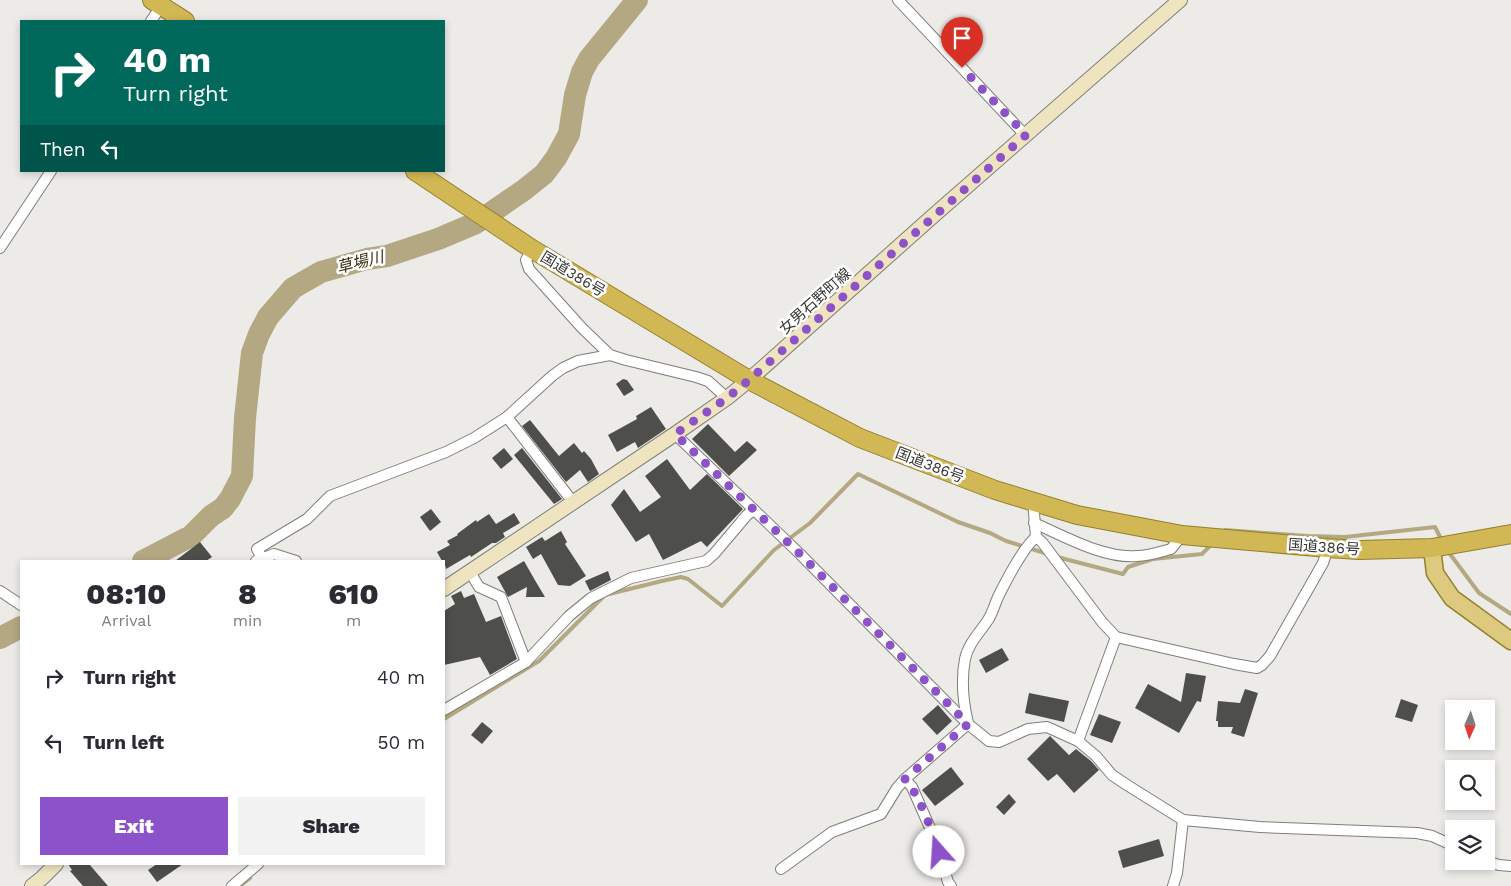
<!DOCTYPE html>
<html lang="en">
<head>
<meta charset="utf-8">
<style>
	:root { --surface:#fff; --page:#f2f2f3; --text:#2b2b33; --muted:#7c7c81; --accent:#8b52c9 }
	body { margin:0; font-family:"Work Sans","Noto Sans JP",sans-serif; background:var(--page); color:var(--text); height:100vh; display:flex; flex-direction:column; font-size:19px; white-space:nowrap }
	* { box-sizing:border-box; margin:0 }
	p { font-size:16px; color:var(--muted) }
	.icon { flex:none; width:28px; height:28px; fill:none; stroke:currentColor; stroke-width:2; stroke-linecap:round; stroke-linejoin:round }
	.map { position:relative; flex:1; overflow:hidden }
	.details { position:absolute; left:20px; top:560px; width:425px; height:305px; display:flex; flex-direction:column; background:var(--surface); border-radius:0px; box-shadow:0 2px 8px #0003 }
	.details>* { flex:none }
	.hud { position:absolute; left:20px; top:20px; width:425px; height:152px; border-radius:0px; box-shadow:0 2px 8px #0003; background:#00695c; color:#fff; overflow:hidden }
	.needle { width:32px; rotate:183deg }
	.controls { position:absolute; left:1445px; top:700px; display:grid; gap:10px }
	.controls a { display:grid; place-items:center; width:50px; height:50px; border-radius:0px; background:var(--surface); box-shadow:0 2px 8px #0003; font-size:25px }
	.pin { position:absolute; display:grid; place-items:center; width:42px; height:42px; color:#fff; margin:-51px -21px; border-radius:50% 50% 50% 0; rotate:-45deg; box-shadow:0 0 5px #0007 }
	.pin .icon { rotate:45deg }
	.me { position:absolute; width:55px; margin:-28px; rotate:341deg; stroke-linejoin:round; filter:drop-shadow(0 0 4px #0008) }
	.turn { display:flex; align-items:center; gap:18px; height:105px; padding:0 20px; font-size:22px }
	.turn .icon { width:65px; height:65px; stroke-width:2.5 }
	.turn b { display:block; font-size:35px; line-height:42px }
	.then { display:flex; align-items:center; height:48px; padding:0 20px; background:#0003; gap:10px; font-size:19px }
	.eta { display:flex; justify-content:space-evenly; align-items:center; height:85px; text-align:center }
	.eta b { font-size:30px; font-weight:800; line-height:35px }
	.action { display:flex; gap:10px; margin-top:auto; padding:10px 20px }
	.action a { flex:1; height:58px; border-radius:0px; background:var(--accent); color:#fff; font-size:20px; font-weight:800; line-height:58px; text-align:center }
	.action a+a { background:var(--page); color:var(--text) }
	ul { padding:0; list-style:none }
	li { display:flex; align-items:center; gap:15px; height:65px; padding:0 20px }
	li div { flex:1 }
	li b { display:block; font-size:19px }
	li em { font-style:normal }
	.map>svg:first-child { display:block }
</style>
</head>
<body>
<div class="map">
<svg width="1511" height="886" viewBox="0 0 1511 886">
	<rect width="100%" height="100%" fill="#ecebe8"/>
	<g fill="none" stroke-linecap="round" stroke-linejoin="round">
		<g stroke="#b3a881" stroke-width="4">
			<path d="M1223,532L1225,530L1308,536L1345,537L1435,527L1442,541"/>
			<path d="M1447,550L1479,593L1511,614"/>
			<path d="M1057,557L1123,574L1128,567L1153,559L1202,554L1213,543"/>
			<path d="M444,719L539,661L605,595L662,581L681,577L688,579L722,606L774,550L810,523L858,474L958,522L990,533L1006,541L1048,554"/>
			<path d="M240,886L250,878"/>
		</g>
		<g stroke="#b3a881" stroke-width="22">
			<path d="M143,561L191,536L211,516L223,508L230,499L242,476L245,418L252,353L259,334L268,317L293,288L321,272L367,259L387,256L438,239L476,223L524,190L544,174L556,158L569,134L575,95L582,72L589,59L637,0"/>
			<path d="M0,638L21,627"/>
		</g>
	</g>
	<g fill="#4e4e4b">
		<path d="M623,379L627,380L634,390L624,396L616,384Z"/>
		<path d="M651,407L666,429L638,448L635,442L617,452L608,435L637,419L636,416Z"/>
		<path d="M530,420L559,456L574,443L582,453L584,451L591,459L599,474L588,482L580,470L566,482L522,426Z"/>
		<path d="M708,424L735,452L747,441L757,450L729,476L692,439Z"/>
		<path d="M504,448L513,459L501,469L492,458Z"/>
		<path d="M522,448L562,499L554,504L514,455Z"/>
		<path d="M667,459L690,490L707,474L743,509L707,547L701,541L663,560L649,534L636,542L611,505L624,489L640,512L661,497L645,476Z"/>
		<path d="M431,509L441,522L430,531L420,517Z"/>
		<path d="M514,513L520,523L503,533L505,537L496,543H492L471,557L470,555L446,569L444,561H442L437,552L450,545L447,541L458,535L457,534L476,520L477,522L489,514L496,524Z"/>
		<path d="M561,531L567,542L565,544L586,576L570,586L558,585L541,554L533,559L526,547L542,537L545,541Z"/>
		<path d="M200,542L212,557L206,561H175Z"/>
		<path d="M524,561L536,582L545,597H526L527,587L508,597L497,577Z"/>
		<path d="M608,571L611,580L590,591L585,581Z"/>
		<path d="M461,591L464,598L474,594L486,622L501,616L517,659L490,675L480,657L444,665V611L455,604L451,596Z"/>
		<path d="M1002,648L1009,660L986,673L979,660Z"/>
		<path d="M1186,673L1206,676L1201,702L1197,701L1179,733L1135,708L1148,684L1181,702Z"/>
		<path d="M1245,689L1258,693L1244,737L1231,733L1233,727H1218V721H1216L1218,701L1240,703Z"/>
		<path d="M1029,693L1069,701L1064,722L1025,713Z"/>
		<path d="M1401,699L1418,705L1412,722L1395,717Z"/>
		<path d="M938,705L952,721L937,735L922,719Z"/>
		<path d="M1099,714L1121,722L1112,743L1090,735Z"/>
		<path d="M482,722L493,731L482,744L471,735Z"/>
		<path d="M1050,736L1069,755L1076,749L1091,761L1099,770L1074,793L1057,774L1048,781L1027,759Z"/>
		<path d="M951,767L964,784L935,806L922,790Z"/>
		<path d="M1009,794L1016,802L1004,815L996,807Z"/>
		<path d="M1159,839L1164,856L1123,868L1118,851Z"/>
		<path d="M68,864H89L108,886H83L70,871L72,870Z"/>
		<path d="M157,864H183L157,882L148,870Z"/>
	</g>
	<g fill="none" stroke-linecap="round" stroke-linejoin="round">
		<g stroke="#7f7e7b" stroke-width="12">
			<g id="minor">
				<path d="M898,0L1025,135"/>
				<path d="M151,21L163,3"/>
				<path d="M0,248L51,171"/>
				<path d="M532,249L526,260L529,269L582,328L610,355L626,360L696,377L708,381L727,398"/>
				<path d="M507,417L573,502"/>
				<path d="M675,434L800,554L968,724L989,741L999,742L1028,729L1047,727L1078,741L1096,756L1112,775L1127,785L1183,820L1260,827L1417,833L1432,836L1454,846"/>
				<path d="M1033,501L1036,537L1042,542L1102,622L1116,637"/>
				<path d="M1034,523C1064,536 1104,559 1137,556C1148,556 1160,552 1171,549L1182,535"/>
				<path d="M262,558L257,549L307,519L330,496L446,452L474,438L507,417L552,376L563,368L578,361L610,355"/>
				<path d="M256,561L274,554L296,561"/>
				<path d="M470,572L479,587L501,597L526,662"/>
				<path d="M0,591L21,605"/>
				<path d="M444,710L526,662L569,616L591,598L631,578L706,561L714,554L747,515L754,510"/>
				<path d="M968,723C963,702 961,680 965,659C968,644 980,632 988,620C993,612 995,603 999,595C1007,579 1023,548 1036,537"/>
				<path d="M1078,741L1116,637L1234,664L1257,668L1262,665L1270,656L1323,563L1328,548"/>
				<path d="M905,779L912,787L934,837L948,882L951,886"/>
				<path d="M1486,861L1499,865L1511,866"/>
				<path d="M781,869L832,832L881,814L897,788L905,779L968,724"/>
				<path d="M232,886L258,864"/>
				<path d="M1173,886L1177,873L1183,820"/>
			</g>
		</g>
		<g stroke="#7f7e7b" stroke-width="16">
			<g id="secondary">
				<path d="M444,589L675,434L727,398L749,380L933,216L1180,0"/>
				<path d="M32,886L42,878L56,864"/>
			</g>
		</g>
		<g stroke="#947f2d" stroke-width="19">
			<path id="primary" d="M1432,548L1435,573L1452,598L1511,641"/>
		</g>
		<g stroke="#947f2d" stroke-width="20">
			<g id="trunk">
				<path d="M152,0L185,21"/>
				<path d="M415,171L532,249L749,380L860,438L995,490L1077,515L1182,535L1328,548L1359,550L1432,548L1511,534"/>
			</g>
		</g>
		<use href="#minor" stroke="#fff" stroke-width="10"/>
		<use href="#secondary" stroke="#eee4bf" stroke-width="14"/>
		<use href="#primary" stroke="#ddca7f" stroke-width="16"/>
		<use href="#trunk" stroke="#d2b854" stroke-width="18"/>
	</g>
	<g fill="none" stroke-linecap="round" stroke-linejoin="round">
		<path stroke="#8b52c9" stroke-width="9" stroke-dasharray="0 16.2" d="M939,852C932,831 920,796 905,779L968,724L800,554L675,434L727,398L749,380L1026,135L962,68"/>
	</g>
	<g text-anchor="middle" dominant-baseline="central" stroke-width="5" stroke-linejoin="round" paint-order="stroke">
		<g font-size="15" fill="#373635" stroke="#fff">
			<text transform="translate(573 274) rotate(31)">国道386号</text>
			<text transform="translate(815 301) rotate(-42)">女男石野町線</text>
			<text transform="translate(930 465) rotate(21)">国道386号</text>
			<text transform="translate(1324 547) rotate(4)">国道386号</text>
		</g>
		<g font-size="16" font-style="italic" fill="#342a09" stroke="#fff">
			<text transform="translate(360 262) rotate(-14)">草場川</text>
		</g>
	</g>
</svg>
<div class="controls">
<a><svg class="needle" viewBox="-14 -14 28 28"><path d="M0-13l5 13h-10z" fill="#e53935"/><path d="M0 13l5-13h-10z" fill="#7c7c81"/></svg></a>
<a><svg class="icon" aria-label="search" viewBox="0 0 24 24"><circle cx="10" cy="10" r="6"/><path d="M15 15l6 6"/></svg></a>
<a><svg class="icon" aria-label="layers" viewBox="0 0 24 24"><path d="M12 4l9 5-9 5-9-5zM3 14l9 5 9-5"/></svg></a>
</div>
<div class="pin" style="left:962px;top:68px;background:#d93025"><svg class="icon" aria-label="arrive" viewBox="0 0 24 24"><path d="M6 21V4h12l-3 4 3 4H6"/></svg></div>
<svg class="me" style="left:939px;top:852px" viewBox="-20 -20 40 40"><circle r="19" fill="#fff"/><path d="M0-13L10 11 0 6-10 11z" fill="#8b52c9"/></svg>
<div class="hud">
<div class="turn"><svg class="icon" aria-label="right" viewBox="0 0 24 24"><path d="M7 20v-9h11M14 6l5 5-5 5"/></svg><div><b>40 m</b>Turn right</div></div>
<div class="then">Then<svg class="icon" aria-label="left" viewBox="0 0 24 24"><path d="M17 20v-9H6M10 6l-5 5 5 5"/></svg></div>
</div>
<section class="details">
<div class="eta">
<div><b>08:10</b><p>Arrival</p></div>
<div><b>8</b><p>min</p></div>
<div><b>610</b><p>m</p></div>
</div>
<ul>
<li><svg class="icon" aria-label="right" viewBox="0 0 24 24"><path d="M7 20v-9h11M14 6l5 5-5 5"/></svg><div><b>Turn right</b></div><em>40 m</em></li>
<li><svg class="icon" aria-label="left" viewBox="0 0 24 24"><path d="M17 20v-9H6M10 6l-5 5 5 5"/></svg><div><b>Turn left</b></div><em>50 m</em></li>
</ul>
<div class="action"><a>Exit</a><a>Share</a></div>
</section>
</div>
</body>
</html>
